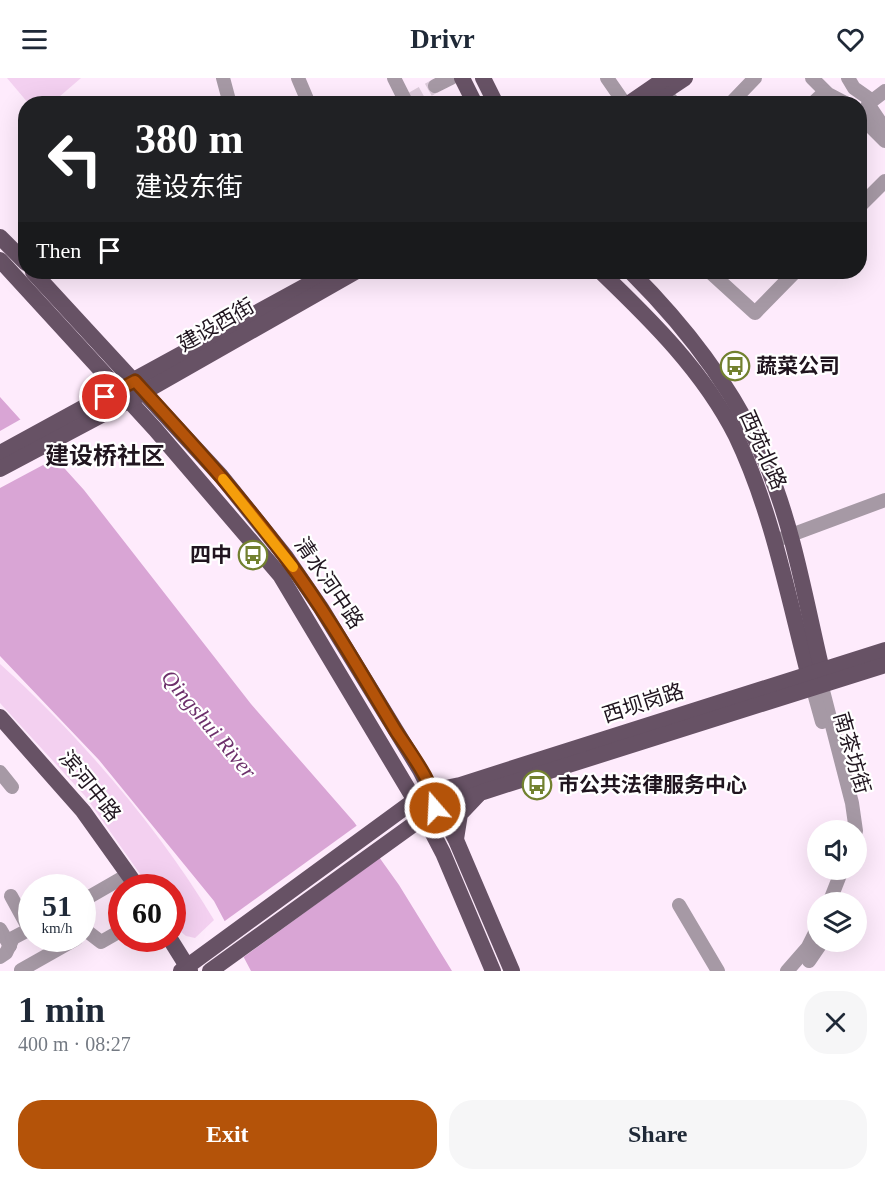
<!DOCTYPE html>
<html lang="en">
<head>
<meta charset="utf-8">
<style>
	:root { --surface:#fff; --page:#f6f6f7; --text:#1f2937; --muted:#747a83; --accent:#b45309 }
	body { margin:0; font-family:"Times New Roman","Noto Sans SC",serif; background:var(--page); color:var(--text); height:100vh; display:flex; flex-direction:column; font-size:22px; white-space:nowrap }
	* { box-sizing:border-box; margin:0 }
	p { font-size:20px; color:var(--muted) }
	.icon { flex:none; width:33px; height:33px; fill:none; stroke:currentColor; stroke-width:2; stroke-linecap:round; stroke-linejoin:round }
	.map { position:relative; height:893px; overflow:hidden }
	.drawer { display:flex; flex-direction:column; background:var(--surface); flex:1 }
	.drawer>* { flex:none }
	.banner { position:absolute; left:18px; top:18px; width:849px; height:183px; border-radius:24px; box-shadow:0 6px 24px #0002; background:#202124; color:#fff; overflow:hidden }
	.fabs { position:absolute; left:807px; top:742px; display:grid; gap:12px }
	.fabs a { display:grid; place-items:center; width:60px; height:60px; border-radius:50%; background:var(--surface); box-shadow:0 6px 24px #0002; font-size:30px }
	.speed { position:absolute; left:18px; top:796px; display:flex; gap:12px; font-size:30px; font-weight:700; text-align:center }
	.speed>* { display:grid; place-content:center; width:78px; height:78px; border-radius:50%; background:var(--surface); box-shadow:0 6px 24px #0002; line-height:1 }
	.speed small { font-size:15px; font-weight:400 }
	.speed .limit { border:9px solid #d22; background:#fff; color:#111 }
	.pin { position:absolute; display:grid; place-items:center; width:51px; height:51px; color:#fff; margin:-26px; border:3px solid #fff; border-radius:50%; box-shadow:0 2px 6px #0007 }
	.me { position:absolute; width:66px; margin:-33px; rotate:341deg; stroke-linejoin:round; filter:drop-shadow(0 0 4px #0008) }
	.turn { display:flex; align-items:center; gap:21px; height:126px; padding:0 18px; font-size:27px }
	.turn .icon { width:78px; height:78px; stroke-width:2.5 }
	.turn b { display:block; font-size:42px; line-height:51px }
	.then { display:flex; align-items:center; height:57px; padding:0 18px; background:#0003; gap:12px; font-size:22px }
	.round { display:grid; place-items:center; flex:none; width:63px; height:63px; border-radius:24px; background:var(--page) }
	.summary { display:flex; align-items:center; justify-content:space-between; height:102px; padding:0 18px }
	h1 { font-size:36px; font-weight:600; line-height:45px }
	.action { display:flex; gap:12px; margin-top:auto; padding:12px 18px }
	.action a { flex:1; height:69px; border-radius:24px; background:var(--accent); color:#fff; font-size:24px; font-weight:600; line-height:69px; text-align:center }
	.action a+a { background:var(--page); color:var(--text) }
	header { display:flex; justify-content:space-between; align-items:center; height:78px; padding:0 18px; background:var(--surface); font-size:27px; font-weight:600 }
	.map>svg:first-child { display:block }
</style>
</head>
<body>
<header><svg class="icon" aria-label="menu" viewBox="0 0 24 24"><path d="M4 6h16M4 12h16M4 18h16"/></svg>Drivr<svg class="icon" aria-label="heart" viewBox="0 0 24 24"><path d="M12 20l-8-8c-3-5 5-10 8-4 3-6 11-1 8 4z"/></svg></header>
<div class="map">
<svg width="885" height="893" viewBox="0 0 885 893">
	<rect width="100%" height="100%" fill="#feebfc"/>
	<g fill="#f3d0f0">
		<path d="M7,0H81L52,25L29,26Z"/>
		<path d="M0,586C80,658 159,750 214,842L195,860L186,858L173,847L172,810H150L85,718L0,625Z"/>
	</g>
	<path fill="#d9a5d5" d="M0,319L84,412L251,626L354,744L399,807L452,893H251L214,823L99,682L0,578Z"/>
	<g fill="#feebfc">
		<path d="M23,340L58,379L0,410V353Z"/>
		<path d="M359,746L382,778L241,881L222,845Z"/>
	</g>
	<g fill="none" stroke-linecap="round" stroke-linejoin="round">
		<path stroke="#ddcbdb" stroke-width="14" stroke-dasharray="14 7" stroke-linecap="butt" d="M410,22L435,8"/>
		<g stroke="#a699a5" stroke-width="14">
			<path d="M223,0L230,26"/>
			<path d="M298,0L309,26"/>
			<path d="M394,0L407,26"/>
			<path d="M607,0L625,26"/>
			<path d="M812,0L828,16L847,26"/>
			<path d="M848,0L854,10L871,22"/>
			<path d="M435,8L451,0"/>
			<path d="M658,8L675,26"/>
			<path d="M885,13L868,26L885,51"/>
			<path d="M730,26L755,0"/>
			<path d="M812,26L825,14"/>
			<path d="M860,38L885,63"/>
			<path d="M860,128L885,103"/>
			<path d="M710,194L755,235L795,194"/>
			<path d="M783,460L885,422"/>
			<path d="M821,605L852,725L856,753"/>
			<path d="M812,608L822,644"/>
			<path d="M0,694L12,709"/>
			<path d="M11,818L29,851"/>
			<path d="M82,823L129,796"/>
			<path d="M829,825L842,792"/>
			<path d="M679,827L718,893"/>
			<path d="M82,844L88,854L101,864L122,852"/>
			<path d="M0,851L10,868"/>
			<path d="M0,879L6,875L13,860L32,850"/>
			<path d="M809,883L822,864"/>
			<path d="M21,892L76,861"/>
			<path d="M787,893L808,869L818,849"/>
		</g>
		<g stroke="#675265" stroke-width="16">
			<path d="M462,0L475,26"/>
			<path d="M483,0L496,26"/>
			<path d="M658,18L685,0"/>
			<path d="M628,26L666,0"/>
			<path d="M0,159L26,185"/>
			<path d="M0,182L155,351L280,497L420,731L443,775L493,893"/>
			<path d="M33,194L221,398L286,479L321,530L420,692L456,762L512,893"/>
			<path d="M601,194C651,242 704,294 736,358C773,435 789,524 811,606"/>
			<path d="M631,194C687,250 738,316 768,390C794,453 806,525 822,592L821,601"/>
			<path d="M0,375L331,194"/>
			<path d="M0,391L130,322L355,194"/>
			<path d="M0,639L83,733L138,810"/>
			<path d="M456,761L460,736L478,717"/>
			<path d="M170,861L190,893"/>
			<path d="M181,893L415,722L431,713L460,707L885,572"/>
			<path d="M210,893L432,733L483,714L885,587"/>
		</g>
	</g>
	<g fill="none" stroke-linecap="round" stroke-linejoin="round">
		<g stroke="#753606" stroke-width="15">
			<path id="route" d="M105,319L135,303C187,360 240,417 286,480C327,535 361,595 396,653C407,670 438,711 435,730"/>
		</g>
		<use href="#route" stroke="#b45309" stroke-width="10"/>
		<path stroke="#f59e0b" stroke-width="10" d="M223,401L293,489"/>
	</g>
	<defs>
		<g id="bus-ring" transform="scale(1.5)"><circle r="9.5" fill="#fff" stroke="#72812f" stroke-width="1.5"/><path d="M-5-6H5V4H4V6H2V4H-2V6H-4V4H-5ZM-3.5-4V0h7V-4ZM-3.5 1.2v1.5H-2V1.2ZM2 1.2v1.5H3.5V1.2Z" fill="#72812f"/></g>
	</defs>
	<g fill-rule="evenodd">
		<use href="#bus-ring" x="735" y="288"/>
		<use href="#bus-ring" x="253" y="477"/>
		<use href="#bus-ring" x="537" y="707"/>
	</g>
	<g text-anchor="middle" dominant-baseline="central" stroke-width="4.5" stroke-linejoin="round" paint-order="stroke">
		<g font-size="21" fill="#20151f" stroke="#fff">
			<text transform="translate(216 247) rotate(-30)">建设西街</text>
			<text transform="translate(763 372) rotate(66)">西苑北路</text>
			<text transform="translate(329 505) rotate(56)">清水河中路</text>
			<text transform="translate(643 625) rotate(-18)">西坝岗路</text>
			<text transform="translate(852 675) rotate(74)">南茶坊街</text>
			<text transform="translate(90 708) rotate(51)">滨河中路</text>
		</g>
		<g font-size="21" font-weight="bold" fill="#20151f" stroke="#fff" text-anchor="start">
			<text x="756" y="288">蔬菜公司</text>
			<text x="232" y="477" text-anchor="end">四中</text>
			<text x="558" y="707">市公共法律服务中心</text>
		</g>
		<g font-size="22" font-style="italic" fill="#6d306b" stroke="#fff">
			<text transform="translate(209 646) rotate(50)">Qingshui River</text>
		</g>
		<g font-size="24" font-weight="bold" fill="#20151f" stroke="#fff">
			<text x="105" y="378">建设桥社区</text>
		</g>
	</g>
</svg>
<div class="fabs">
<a><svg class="icon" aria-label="sound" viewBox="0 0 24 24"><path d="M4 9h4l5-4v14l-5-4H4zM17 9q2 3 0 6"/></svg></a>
<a><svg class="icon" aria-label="layers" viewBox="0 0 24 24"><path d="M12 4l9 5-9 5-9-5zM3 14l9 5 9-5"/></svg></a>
</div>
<div class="speed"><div>51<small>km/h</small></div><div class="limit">60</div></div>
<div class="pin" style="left:105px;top:319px;background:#d93025"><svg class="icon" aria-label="arrive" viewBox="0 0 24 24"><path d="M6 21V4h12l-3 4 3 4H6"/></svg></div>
<svg class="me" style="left:435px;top:730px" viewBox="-20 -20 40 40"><circle r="17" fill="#b45309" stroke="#fff" stroke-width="3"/><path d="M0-11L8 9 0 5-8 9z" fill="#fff"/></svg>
<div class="banner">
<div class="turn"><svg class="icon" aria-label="left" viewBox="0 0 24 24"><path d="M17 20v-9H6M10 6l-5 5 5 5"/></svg><div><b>380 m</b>建设东街</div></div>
<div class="then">Then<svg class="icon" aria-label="arrive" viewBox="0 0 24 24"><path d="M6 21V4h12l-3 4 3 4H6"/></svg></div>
</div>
</div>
<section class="drawer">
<div class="summary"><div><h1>1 min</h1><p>400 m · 08:27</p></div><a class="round"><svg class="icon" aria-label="close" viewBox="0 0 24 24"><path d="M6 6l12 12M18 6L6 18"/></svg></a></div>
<div class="action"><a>Exit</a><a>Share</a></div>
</section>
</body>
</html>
